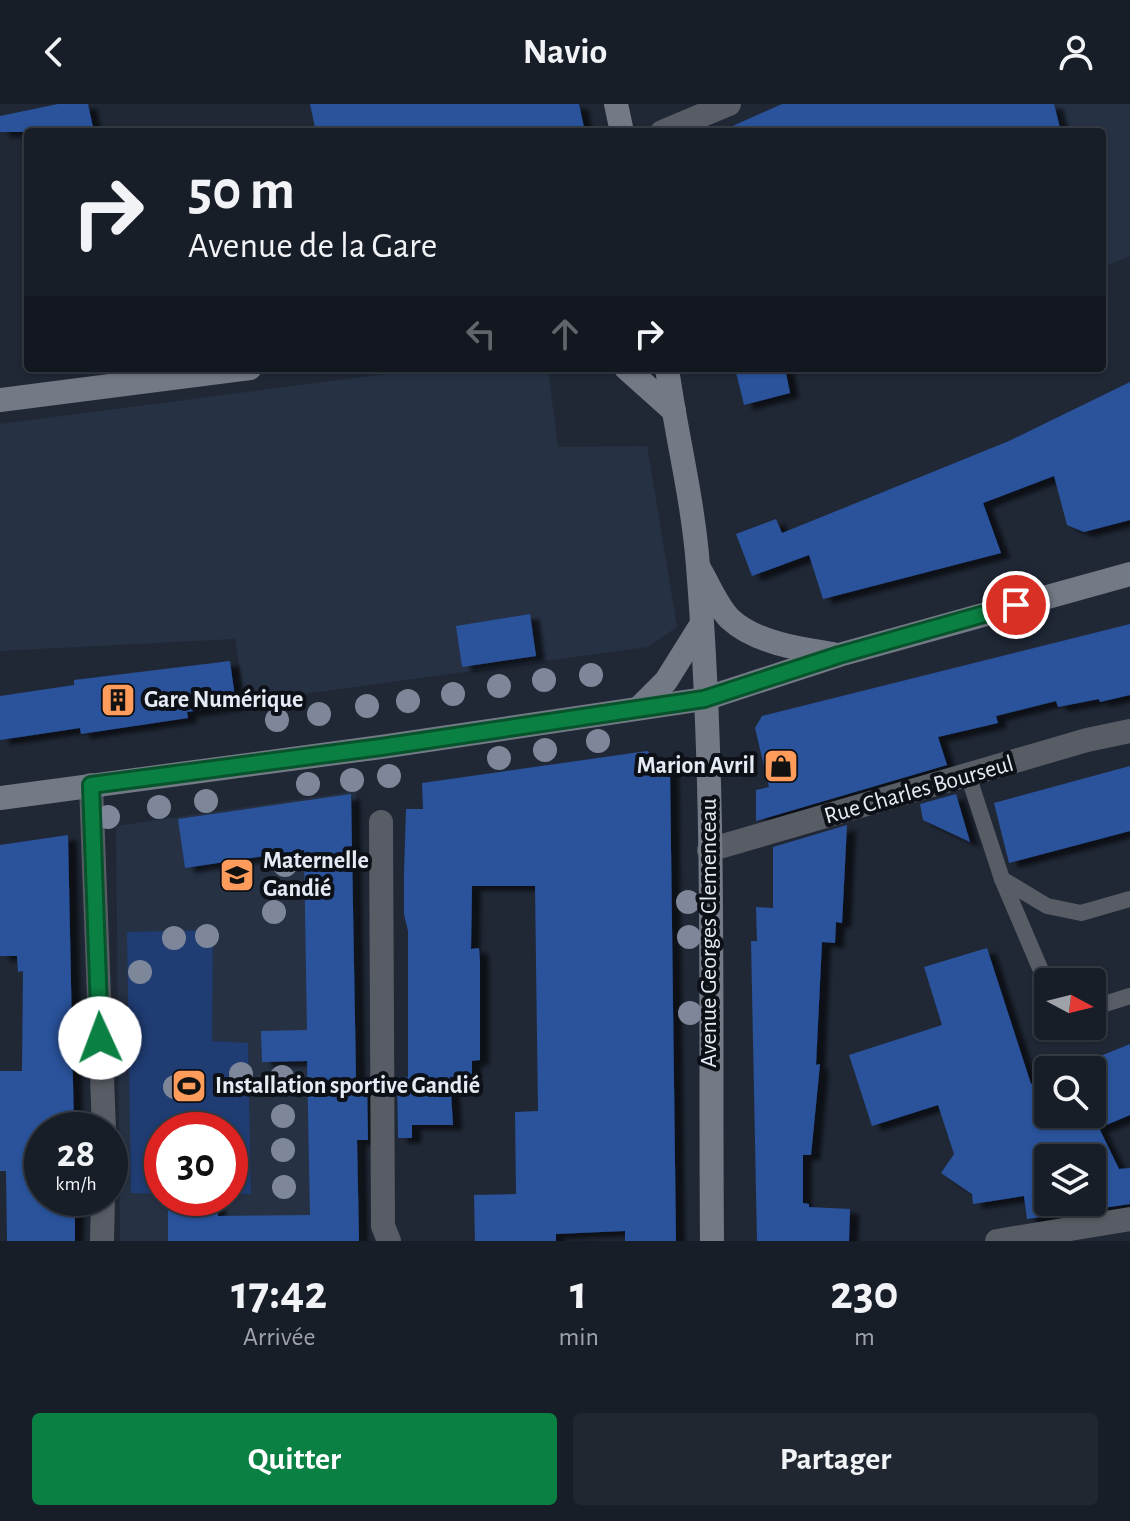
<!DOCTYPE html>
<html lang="fr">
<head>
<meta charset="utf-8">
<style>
	:root { --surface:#181e28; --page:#212730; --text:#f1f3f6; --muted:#9fa2a8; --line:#363c45; --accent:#0b8043 }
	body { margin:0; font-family:"Alegreya Sans",sans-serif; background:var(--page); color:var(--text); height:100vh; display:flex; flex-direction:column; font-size:30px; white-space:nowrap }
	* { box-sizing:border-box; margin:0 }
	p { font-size:26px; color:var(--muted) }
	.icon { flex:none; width:44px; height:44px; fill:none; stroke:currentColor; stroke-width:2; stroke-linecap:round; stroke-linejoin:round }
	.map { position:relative; height:1137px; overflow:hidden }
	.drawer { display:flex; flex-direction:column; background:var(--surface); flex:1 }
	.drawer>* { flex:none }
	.guide { position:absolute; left:24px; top:24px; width:1082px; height:244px; border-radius:8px; box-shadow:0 2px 6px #0004,0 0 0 2px var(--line); background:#181e28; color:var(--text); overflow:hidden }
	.needle { width:52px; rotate:97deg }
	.fabs { position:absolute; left:1034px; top:864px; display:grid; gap:16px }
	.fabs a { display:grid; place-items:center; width:72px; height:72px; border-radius:8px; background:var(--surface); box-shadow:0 2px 6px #0004,0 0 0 2px var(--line); font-size:40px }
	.speed { position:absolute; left:24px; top:1008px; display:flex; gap:16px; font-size:40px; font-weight:700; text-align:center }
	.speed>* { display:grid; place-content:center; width:104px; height:104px; border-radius:50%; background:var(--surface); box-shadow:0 2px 6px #0004,0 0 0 2px var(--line); line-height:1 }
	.speed small { font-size:20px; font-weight:400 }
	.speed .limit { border:12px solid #d22; background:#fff; color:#111 }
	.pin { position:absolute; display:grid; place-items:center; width:68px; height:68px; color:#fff; margin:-34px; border:4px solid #fff; border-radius:50%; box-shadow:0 2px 8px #0007 }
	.me { position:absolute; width:88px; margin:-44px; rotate:358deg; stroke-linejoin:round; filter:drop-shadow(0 0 6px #0008) }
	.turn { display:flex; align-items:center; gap:28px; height:168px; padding:0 32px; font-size:36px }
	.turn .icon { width:104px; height:104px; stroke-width:2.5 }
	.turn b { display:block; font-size:56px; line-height:68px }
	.lanes { display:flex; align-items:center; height:76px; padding:0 32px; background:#0003; justify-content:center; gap:40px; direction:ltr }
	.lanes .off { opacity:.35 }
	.eta { display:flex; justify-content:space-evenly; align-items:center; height:136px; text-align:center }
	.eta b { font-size:48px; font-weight:700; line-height:56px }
	.primary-button { display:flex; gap:16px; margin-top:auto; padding:16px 32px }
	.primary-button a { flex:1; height:92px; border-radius:8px; background:var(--accent); color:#fff; font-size:32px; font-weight:700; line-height:92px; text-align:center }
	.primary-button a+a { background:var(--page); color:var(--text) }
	header { display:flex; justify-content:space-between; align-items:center; height:104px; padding:0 32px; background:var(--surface); font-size:36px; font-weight:700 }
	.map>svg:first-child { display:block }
</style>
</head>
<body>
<header><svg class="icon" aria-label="back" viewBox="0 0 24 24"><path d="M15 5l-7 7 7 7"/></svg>Navio<svg class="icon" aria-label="person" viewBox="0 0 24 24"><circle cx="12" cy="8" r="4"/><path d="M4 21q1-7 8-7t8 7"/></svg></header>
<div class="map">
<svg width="1130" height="1137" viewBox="0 0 1130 1137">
	<defs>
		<filter id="shadow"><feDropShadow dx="9" dy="5" stdDeviation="2" flood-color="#0009"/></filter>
	</defs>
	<rect width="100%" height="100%" fill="#202836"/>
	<g fill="#263144" fill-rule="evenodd">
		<path d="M817,0H1130V152L1108,161L1102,142V28H826Z"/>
		<path d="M432,264H548L558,343L647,342L677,523L648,543L245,598L235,535L0,547V320Z"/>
		<path d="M356,687L364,1137H120L116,722ZM162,1026H230V1094H162Z"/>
	</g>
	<path fill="#1f3c73" d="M213,826L212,937L248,939L251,1090H230V1026H162V1090L131,1089L127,828Z"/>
	<g fill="#2a529c" fill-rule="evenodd" filter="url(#shadow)">
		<path d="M58,0H88L94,28H0V12Z"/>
		<path d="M310,0H579L585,28H316Z"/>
		<path d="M782,0H1054L1061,28H719Z"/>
		<path d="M735,264H785L790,289L744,301Z"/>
		<path d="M1130,278V416L1084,428L1067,421L1054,372L983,399L1001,449L823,495L809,451L752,472L736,430L776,415L782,429L1009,337Z"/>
		<path d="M530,510L536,552L462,563L456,522Z"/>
		<path d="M1130,520V591L1100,598L1099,595L1058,603L1056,597L996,612L998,619L938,633L947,661L756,717V686L769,683L755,624L762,612Z"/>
		<path d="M230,557L236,601L187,608L188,614L81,630L80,624L0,636V592L74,581V576Z"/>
		<path d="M647,647L670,665L676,1137H625V1127L556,1130V1137H475L474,1091L516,1090L515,1008L538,1007L535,782H472L471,845L479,844L480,857V956L472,957V973H450L453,1021H412V1034H398L397,973H408V827L404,810V769L406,705H423L422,679Z"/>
		<path d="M1130,662V727L1009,759L994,699Z"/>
		<path d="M351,690L356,974H367L368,1036H357L359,1137H168V1100L217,1101L218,1112L310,1111L307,957L262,958L261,927L307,926L304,746L185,764L178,715Z"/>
		<path d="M956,690L970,738L923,716L920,700Z"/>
		<path d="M847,721L842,819L836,818L835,839L822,838L816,961L820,960L811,1051H803V1099L809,1100V1103L850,1105L849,1137H757L751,837H757L756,803L773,804V743Z"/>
		<path d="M68,731L74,1026H42V1094H75V1137H7L6,1067H0V967H22L23,867L18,868L17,852H0V741Z"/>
		<path d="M987,844L1031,980L1048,973V1010H1092V966H1066L1130,940V1011L1099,1024L1119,1065L1130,1064V1100L1027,1115L1024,1092L973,1100L972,1090L941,1069L954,1050L938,1001L872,1022L849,951L942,921L924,863ZM1048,1054H1092V1098H1048Z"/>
	</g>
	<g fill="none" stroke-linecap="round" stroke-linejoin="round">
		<g stroke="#585c64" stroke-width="16">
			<path d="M968,671L1002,775L1048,883"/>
			<path d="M1002,775L1047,802L1081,809L1130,795"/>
			<path d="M1092,904L1130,892"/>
		</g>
		<g stroke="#585c64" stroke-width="24">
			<path d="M662,28L729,0"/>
			<path d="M91,681L104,1026"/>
			<path d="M381,718L383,1122L389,1137"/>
			<path d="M709,746L1087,636L1130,627"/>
			<path d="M102,1137L103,1094"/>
			<path d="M997,1137L1130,1115"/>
		</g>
		<g stroke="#737a85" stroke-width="24">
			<path d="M616,0L622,28"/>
			<path d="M626,264L674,307"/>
			<path d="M667,264C676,330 693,395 698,462C716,686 710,912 712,1137"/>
			<path d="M0,296L250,264"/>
			<path d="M700,466C709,481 717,502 730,515C756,539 800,545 833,550"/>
			<path d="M640,603L666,577L701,521"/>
			<path d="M0,694L381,643L704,595L839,551L1130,470"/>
		</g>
	</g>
	<g fill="#7d8799">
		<circle cx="591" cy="571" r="12"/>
		<circle cx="544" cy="576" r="12"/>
		<circle cx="499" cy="582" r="12"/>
		<circle cx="453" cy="590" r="12"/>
		<circle cx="408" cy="597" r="12"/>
		<circle cx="367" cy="602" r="12"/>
		<circle cx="319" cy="610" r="12"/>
		<circle cx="277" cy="616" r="12"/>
		<circle cx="598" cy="637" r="12"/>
		<circle cx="545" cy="646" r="12"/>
		<circle cx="499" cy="654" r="12"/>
		<circle cx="389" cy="672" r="12"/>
		<circle cx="352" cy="676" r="12"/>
		<circle cx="308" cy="680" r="12"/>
		<circle cx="206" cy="697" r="12"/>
		<circle cx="159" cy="703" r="12"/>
		<circle cx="108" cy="713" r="12"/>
		<circle cx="285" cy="761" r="12"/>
		<circle cx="688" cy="798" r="12"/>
		<circle cx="274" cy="808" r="12"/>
		<circle cx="207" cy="832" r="12"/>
		<circle cx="689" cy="833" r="12"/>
		<circle cx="174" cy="834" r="12"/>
		<circle cx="140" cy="868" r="12"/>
		<circle cx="690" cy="909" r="12"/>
		<circle cx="241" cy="970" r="12"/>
		<circle cx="282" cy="973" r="12"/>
		<circle cx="175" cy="983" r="12"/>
		<circle cx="283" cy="1012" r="12"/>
		<circle cx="283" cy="1046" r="12"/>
		<circle cx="284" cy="1083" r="12"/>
	</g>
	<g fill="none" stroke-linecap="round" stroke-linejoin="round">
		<g stroke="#07532c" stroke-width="20">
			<path id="route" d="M100,934L91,681L381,643L704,595L839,551L1016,501"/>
		</g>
		<use href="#route" stroke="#0b8043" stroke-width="14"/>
	</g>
	<defs>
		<g id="building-square" transform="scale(1.8)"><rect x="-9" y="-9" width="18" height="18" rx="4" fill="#ff9b5b" stroke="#0d1117"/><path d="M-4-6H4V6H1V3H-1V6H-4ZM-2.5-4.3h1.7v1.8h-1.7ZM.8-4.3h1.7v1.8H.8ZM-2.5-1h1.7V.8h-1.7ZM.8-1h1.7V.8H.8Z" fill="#111"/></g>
		<g id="shop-square" transform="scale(1.8)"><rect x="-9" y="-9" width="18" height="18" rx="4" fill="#ff9b5b" stroke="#0d1117"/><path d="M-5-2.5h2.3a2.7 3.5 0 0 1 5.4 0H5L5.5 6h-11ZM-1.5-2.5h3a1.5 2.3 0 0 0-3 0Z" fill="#111"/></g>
		<g id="school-square" transform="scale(1.8)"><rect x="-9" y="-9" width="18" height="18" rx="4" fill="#ff9b5b" stroke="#0d1117"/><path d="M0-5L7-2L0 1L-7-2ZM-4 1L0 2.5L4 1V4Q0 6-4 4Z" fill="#111"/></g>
		<g id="stadium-square" transform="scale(1.8)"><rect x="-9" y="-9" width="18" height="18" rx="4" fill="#ff9b5b" stroke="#0d1117"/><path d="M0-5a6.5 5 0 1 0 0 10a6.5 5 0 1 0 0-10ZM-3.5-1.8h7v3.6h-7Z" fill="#111"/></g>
	</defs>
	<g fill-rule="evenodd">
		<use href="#building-square" x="118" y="596"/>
		<use href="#shop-square" x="781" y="662"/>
		<use href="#school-square" x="237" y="771"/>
		<use href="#stadium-square" x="189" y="982"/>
	</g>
	<g text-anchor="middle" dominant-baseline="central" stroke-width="8" stroke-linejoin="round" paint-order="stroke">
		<g font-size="24" font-weight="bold" fill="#e5ebf4" stroke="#0d1117" text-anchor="start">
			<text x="144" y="596">Gare Numérique</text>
			<text x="755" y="662" text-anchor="end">Marion Avril</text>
			<text x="263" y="757">Maternelle<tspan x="263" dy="28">Gandié</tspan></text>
			<text x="215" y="982">Installation sportive Gandié</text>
		</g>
		<g font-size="24" fill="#e5ebf4" stroke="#0d1117">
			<text transform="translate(919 686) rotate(-16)">Rue Charles Bourseul</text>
			<text transform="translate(709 829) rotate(-90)">Avenue Georges Clemenceau</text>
		</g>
	</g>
</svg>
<div class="fabs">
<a><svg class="needle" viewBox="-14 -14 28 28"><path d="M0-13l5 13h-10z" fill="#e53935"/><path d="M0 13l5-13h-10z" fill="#9fa2a8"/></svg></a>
<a><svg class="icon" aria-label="search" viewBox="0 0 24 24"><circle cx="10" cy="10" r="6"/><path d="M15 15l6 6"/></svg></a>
<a><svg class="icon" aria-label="layers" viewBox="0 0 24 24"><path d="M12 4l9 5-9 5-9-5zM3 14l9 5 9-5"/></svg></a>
</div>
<div class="speed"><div>28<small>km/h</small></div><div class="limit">30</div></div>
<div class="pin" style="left:1016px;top:501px;background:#d93025"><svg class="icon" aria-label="arrive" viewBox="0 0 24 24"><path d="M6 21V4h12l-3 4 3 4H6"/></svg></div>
<svg class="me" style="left:100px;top:934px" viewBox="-20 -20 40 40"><circle r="19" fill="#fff"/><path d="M0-13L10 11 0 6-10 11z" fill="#0b8043"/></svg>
<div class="guide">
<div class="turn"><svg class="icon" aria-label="right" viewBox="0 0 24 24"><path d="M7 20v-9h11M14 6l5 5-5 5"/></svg><div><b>50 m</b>Avenue de la Gare</div></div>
<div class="lanes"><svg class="icon off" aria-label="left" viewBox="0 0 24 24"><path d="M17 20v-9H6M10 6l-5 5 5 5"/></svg><svg class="icon off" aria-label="ahead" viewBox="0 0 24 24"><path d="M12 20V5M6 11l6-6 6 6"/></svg><svg class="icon" aria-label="right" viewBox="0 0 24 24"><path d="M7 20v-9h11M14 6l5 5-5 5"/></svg></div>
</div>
</div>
<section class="drawer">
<div class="eta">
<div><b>17:42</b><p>Arrivée</p></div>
<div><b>1</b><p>min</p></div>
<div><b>230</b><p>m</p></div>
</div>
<div class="primary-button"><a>Quitter</a><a>Partager</a></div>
</section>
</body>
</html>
